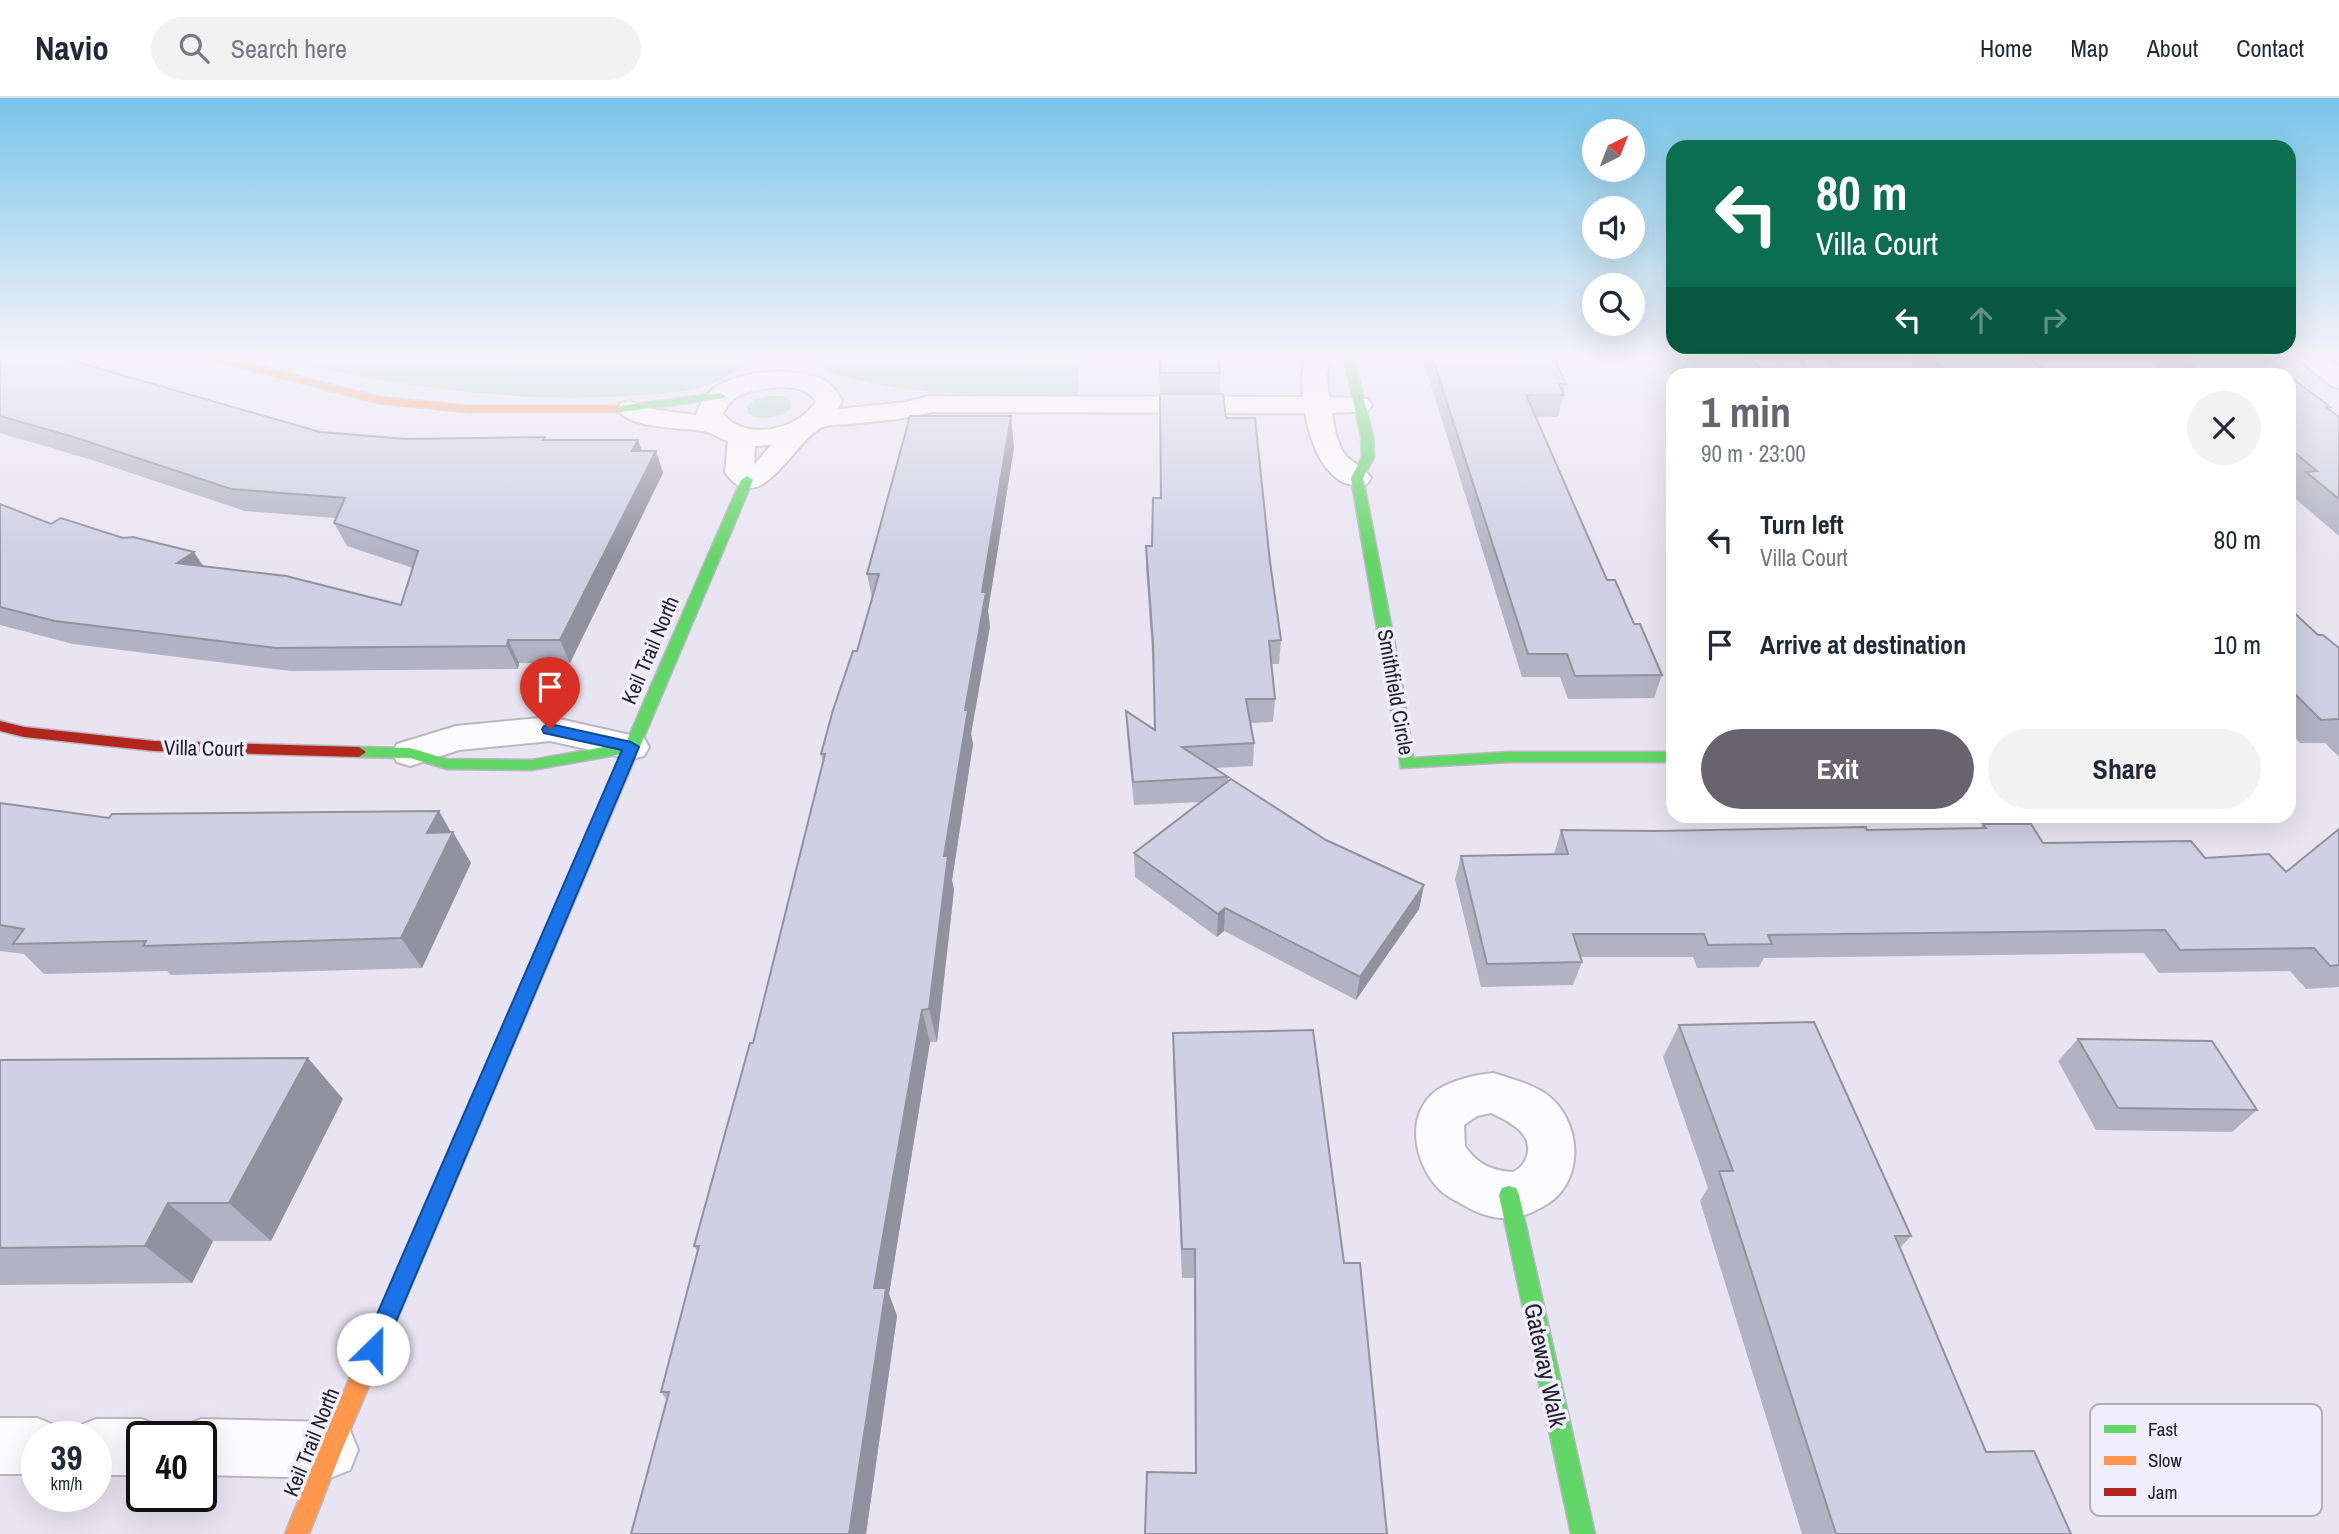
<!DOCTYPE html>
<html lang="en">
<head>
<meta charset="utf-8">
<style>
	:root { --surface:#fff; --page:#f2f2f3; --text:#1f2937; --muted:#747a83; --line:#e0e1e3; --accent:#67646f }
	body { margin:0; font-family:"Archivo Narrow",sans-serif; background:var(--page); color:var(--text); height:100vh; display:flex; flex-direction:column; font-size:26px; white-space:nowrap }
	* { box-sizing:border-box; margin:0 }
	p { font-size:23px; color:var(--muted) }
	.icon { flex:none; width:38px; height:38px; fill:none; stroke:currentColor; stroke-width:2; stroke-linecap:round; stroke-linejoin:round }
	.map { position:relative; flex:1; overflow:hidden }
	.details { position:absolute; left:1666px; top:270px; width:630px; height:455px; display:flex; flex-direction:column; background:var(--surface); border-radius:21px; box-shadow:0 7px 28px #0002 }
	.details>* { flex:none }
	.banner { position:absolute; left:1666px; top:42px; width:630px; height:214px; border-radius:21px; box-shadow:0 7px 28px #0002; background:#0b6e4f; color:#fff; overflow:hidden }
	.needle { width:46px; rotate:42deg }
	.buttons { position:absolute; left:1582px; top:21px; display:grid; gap:14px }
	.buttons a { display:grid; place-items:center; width:63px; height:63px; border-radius:50%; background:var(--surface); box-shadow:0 7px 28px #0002; font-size:35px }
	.speed { position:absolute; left:21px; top:1323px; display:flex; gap:14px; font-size:35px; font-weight:700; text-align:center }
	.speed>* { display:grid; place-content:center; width:91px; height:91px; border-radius:50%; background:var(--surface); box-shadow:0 7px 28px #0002; line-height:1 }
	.speed small { font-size:18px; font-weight:400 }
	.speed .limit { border:4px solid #111; border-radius:10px; background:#fff; color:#111 }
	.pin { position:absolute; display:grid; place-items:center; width:60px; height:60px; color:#fff; margin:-72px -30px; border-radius:50% 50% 50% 0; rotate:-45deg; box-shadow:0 0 7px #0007 }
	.pin .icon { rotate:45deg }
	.me { position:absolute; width:77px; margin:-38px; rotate:23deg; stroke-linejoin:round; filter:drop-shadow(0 0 5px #0008) }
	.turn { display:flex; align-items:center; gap:24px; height:147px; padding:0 35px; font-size:32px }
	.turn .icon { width:91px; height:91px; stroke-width:2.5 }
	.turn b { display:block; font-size:49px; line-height:60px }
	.lanes { display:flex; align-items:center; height:66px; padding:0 35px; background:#0003; justify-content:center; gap:35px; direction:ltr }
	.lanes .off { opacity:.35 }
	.round { display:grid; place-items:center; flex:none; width:74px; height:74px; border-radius:37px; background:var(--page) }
	.summary { display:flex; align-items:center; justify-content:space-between; height:119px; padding:0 35px }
	h1 { font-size:42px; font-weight:700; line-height:52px; color:var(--accent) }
	.primary-button { display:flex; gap:14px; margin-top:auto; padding:14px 35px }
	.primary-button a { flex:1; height:80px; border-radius:42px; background:var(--accent); color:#fff; font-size:28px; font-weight:700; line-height:80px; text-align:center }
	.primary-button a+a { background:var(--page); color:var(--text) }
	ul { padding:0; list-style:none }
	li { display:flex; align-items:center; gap:21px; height:105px; padding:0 35px }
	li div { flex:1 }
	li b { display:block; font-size:26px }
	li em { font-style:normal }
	header { display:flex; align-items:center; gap:42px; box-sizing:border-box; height:98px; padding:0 35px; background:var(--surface); border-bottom:2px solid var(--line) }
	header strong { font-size:33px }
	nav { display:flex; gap:38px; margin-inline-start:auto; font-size:24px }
	.search { width:490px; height:63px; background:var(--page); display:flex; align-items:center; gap:18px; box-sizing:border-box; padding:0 24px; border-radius:38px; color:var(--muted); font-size:26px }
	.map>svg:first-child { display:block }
</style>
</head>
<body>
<header>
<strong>Navio</strong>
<div class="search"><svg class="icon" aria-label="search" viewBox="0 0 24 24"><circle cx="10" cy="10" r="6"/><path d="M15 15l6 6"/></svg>Search here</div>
<nav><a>Home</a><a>Map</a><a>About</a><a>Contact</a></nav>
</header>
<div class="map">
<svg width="2339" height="1436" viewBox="0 0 2339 1436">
	<rect width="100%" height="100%" fill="#e8e4f2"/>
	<g fill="#a9d1c1">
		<path d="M260,258H752C718,296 672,295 624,298C500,306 381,284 260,258Z"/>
		<path d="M819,258H1080L1078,298C994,295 907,301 826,273Z"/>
		<path d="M769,298H783L792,303L791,311C779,320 761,324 748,315L747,308L756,301Z"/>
	</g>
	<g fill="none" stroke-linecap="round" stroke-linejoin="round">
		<g stroke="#bab7c2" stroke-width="4">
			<g id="street">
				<path d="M1305,258H1330L1327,279L1329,299L1368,301L1372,307L1368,313L1332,315C1334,328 1337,347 1346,358C1354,366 1365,370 1371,380L1367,386C1328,396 1310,345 1305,315L931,314C904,322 877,323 850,326C843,327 831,326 823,329C794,341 760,425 725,374L728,343C721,341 714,336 707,334C683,328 632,333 617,311L621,305L630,303L651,311L696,317C699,308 703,300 710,294C733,272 797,267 825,283C833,287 838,295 842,303L838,311L907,304L929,298L1303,299L1302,279ZM781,289C795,290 807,290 816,303C799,332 746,344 723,316C732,293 758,291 781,289ZM771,347L754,367L755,348Z"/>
				<path d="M1799,258H1824L1838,276H1812Z"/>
				<path d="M2295,258H2324L2339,270V290L2330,287Z"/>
				<path d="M550,619L644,640L649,649L644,658L631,661L550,643L459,652L410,668L397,664L392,655L397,646L456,628Z"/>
				<path d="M1493,975C1509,980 1528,985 1543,994C1583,1019 1587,1087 1542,1109C1535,1113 1526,1117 1518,1119C1501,1123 1481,1117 1467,1109C1457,1103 1447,1099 1440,1092C1414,1066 1404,1016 1437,992C1453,982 1475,977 1493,975ZM1491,1015C1508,1023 1534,1035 1527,1058C1525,1065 1520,1071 1513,1074C1492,1073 1477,1066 1465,1048L1464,1027L1477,1018Z"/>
				<path d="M0,1320H37L57,1328L62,1339H37V1376H0Z"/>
				<path d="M96,1321H142L162,1329L166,1339H142V1377H96V1339H72L76,1329Z"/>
				<path d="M201,1321L330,1324L350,1332L358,1352L350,1372L330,1380L201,1377V1339H177L181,1329Z"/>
			</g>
		</g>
		<g stroke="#bab7c2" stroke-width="3">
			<g id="fast">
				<path d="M1340,258H1350L1355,266L1373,338L1374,359L1363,380L1401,579L1413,660L1509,654H1673V664H1509L1401,670L1351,380L1362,359L1361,338L1345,266Z"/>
				<path d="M720,295L725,298L724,300L620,314L615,311L620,308Z"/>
				<path d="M747,378L753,382L482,1021L479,1027L472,1030L465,1027L462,1021L622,656L532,672L447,671L410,660L359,659L352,654L359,649L410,650L447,661L532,662L626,645L741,382Z"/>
				<path d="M1509,1088L1516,1090L1519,1097L1595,1436H1571L1499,1097L1502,1090Z"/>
			</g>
		</g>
		<g stroke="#bab7c2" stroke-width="3">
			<g id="slow">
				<path d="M199,258H218L379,299L468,308H620L625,311L620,314H468L379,305Z"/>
				<path d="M472,1012L479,1015L482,1021L341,1354L309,1436H285L322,1344L462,1021L465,1015Z"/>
			</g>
		</g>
		<g stroke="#bab7c2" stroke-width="3">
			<path id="jam" d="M0,623L24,629L154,643L359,649L366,654L359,659L154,653L24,639L0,633Z"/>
		</g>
		<use href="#street" fill="#fcfbfd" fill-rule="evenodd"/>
		<use href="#fast" fill="#63d668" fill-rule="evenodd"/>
		<use href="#slow" fill="#ff974d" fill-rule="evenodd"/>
		<use href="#jam" fill="#b3261e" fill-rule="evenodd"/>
	</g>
	<g fill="#b3b2c3">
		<path d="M0,258L320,334L406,341L546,342L642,353H656L663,375L570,565H519L518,571L291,573L73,546L0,527V406L51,426L203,468L401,507L413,470L347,448L334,425L336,420L245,413L92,362L0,335Z"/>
		<path d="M1159,258H1246V260H1218L1220,275V296L1226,320L1270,464L1281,542L1279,566H1271L1275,601L1273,624L1251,625L1254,645L1253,668L1215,670L1228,679V684L1326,742L1424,787L1419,811L1356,902L1224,833L1217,839L1135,779L1134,755L1202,704L1134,707L1127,636L1126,613L1155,631L1153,568L1146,471V448H1152L1161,400L1160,296Z"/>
		<path d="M1422,258H1553L1566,286L1558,319H1536L1607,482L1634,526L1662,577L1654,600L1568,601L1560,579H1522Z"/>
		<path d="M1660,258H1751L1763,276H1673V282Z"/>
		<path d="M1907,258H2029L2047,276H1919L1912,268L1913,265Z"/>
		<path d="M2145,258H2264L2287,276H2166Z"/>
		<path d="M2289,278L2330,309L2329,311L2339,319V438L2290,396L2294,390L2289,385Z"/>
		<path d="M1014,349L988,513L990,528L971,636L973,646L952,782L954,792L937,944H930L889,1196L897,1218L866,1436H631L667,1302L661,1294L698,1154L694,1148L753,945L823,664L821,656L857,553L872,500L867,476Z"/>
		<path d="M2289,510L2318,537L2339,550V659L2325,645H2300L2289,633Z"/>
		<path d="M0,705L109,720L451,734L471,765L422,870L171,877L167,873L44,876L24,856L0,853Z"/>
		<path d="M1983,726L2043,745L2205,760L2286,774L2339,731V889L2306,891L2290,873L2159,875L2144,855L1764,860L1759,869L1697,870L1693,859H1580L1582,864L1573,887L1481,889L1455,781L1461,758L1554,756L1561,732L1655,733L1867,732L1980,731Z"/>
		<path d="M1679,927L1911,1138L1900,1150L1986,1354L2071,1436H1802L1700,1103L1708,1090L1663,959Z"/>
		<path d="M1173,935L1344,1165L1387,1436L1195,1375L1194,1180H1182L1173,967Z"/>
		<path d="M2078,941L2257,1012L2232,1034L2096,1032L2058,963Z"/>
		<path d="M0,962L343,1001L271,1143H213L192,1185L0,1187Z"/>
	</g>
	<g fill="#92919f">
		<path d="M1011,318L1014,349L988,513L990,528L971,636L973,646L952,782L954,792L937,944L929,911L944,758L982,494Z"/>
		<path d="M638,342L646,364L632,353Z"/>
		<path d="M656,353L663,375L570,565L560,542Z"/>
		<path d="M194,454L209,477L177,465Z"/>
		<path d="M508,542L519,565L518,571L507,548Z"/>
		<path d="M439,713L452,736L453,734L471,765L422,870L401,840L427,735Z"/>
		<path d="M1424,787L1419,811L1356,902L1360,879Z"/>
		<path d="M1225,810L1224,833L1217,839L1218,816Z"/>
		<path d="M922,912L930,944L889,1196L897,1218L866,1436H849L874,1190Z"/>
		<path d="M308,960L343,1001L271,1143L229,1105Z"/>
		<path d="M168,1105L213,1143L192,1185L145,1148Z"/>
	</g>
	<g fill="#d0cfe3" stroke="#92919f" stroke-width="2">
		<path d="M0,258L59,259L320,334L406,341L545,339L543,342H638L632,353H656L560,542H508L507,548L276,550L55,523L0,509V406L51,426L61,420L123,440L133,439L194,454L177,465L286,478L401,507L418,453L334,425L345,400L231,391L77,340L0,318Z"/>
		<path d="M1160,258H1218L1220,275H1160Z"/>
		<path d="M1432,258H1553L1566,286H1559L1564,297H1526L1607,482H1615L1634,526H1640L1662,577L1575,578L1567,556H1528Z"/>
		<path d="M1678,258H1751L1763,276H1688Z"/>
		<path d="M1931,258H2029L2047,276H1948Z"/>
		<path d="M2182,258H2264L2287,276H2203Z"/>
		<path d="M2289,278L2330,309H2326L2339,319V401L2306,374L2317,373L2289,350Z"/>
		<path d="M1160,296H1223L1226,320H1255L1270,464L1281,542L1269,543L1275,601H1246L1254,645L1182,649L1228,679L1133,684L1126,613L1155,632L1153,545L1146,448H1152L1153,400H1161Z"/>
		<path d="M910,318H1011L982,494H986L965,612H968L944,758H948L929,911L922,912L874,1190H886L849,1436H631L669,1294H661L699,1148H694L750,945H753L825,656H821L833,612L853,553H857L879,476H867Z"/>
		<path d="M2289,510L2318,537H2323L2339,550V621L2321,622L2289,590Z"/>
		<path d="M1231,681L1326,742L1424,787L1360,879L1225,810L1218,816L1134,755Z"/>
		<path d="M0,705L109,720L112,716L439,713L427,735L453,734L401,840L143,848L146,843L13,846L24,831L0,827Z"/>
		<path d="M1983,726H2031L2043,745L2191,743L2205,760L2269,756L2286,774L2339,731V867L2330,868L2314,850L2180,852L2165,832L1768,837L1772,846L1708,847L1704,836H1573L1582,864L1487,866L1461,758L1568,756L1561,732L1655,733L1866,729L1867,732L1986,730Z"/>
		<path d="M1814,924L1911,1138H1895L1986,1354L2034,1353L2071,1436H1836L1719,1073H1733L1679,927Z"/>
		<path d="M1313,932L1344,1165H1360L1387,1436H1145L1147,1374L1196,1375L1195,1151H1182L1173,935Z"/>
		<path d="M2078,941L2212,943L2257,1012L2118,1010Z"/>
		<path d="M308,960L229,1105H168L145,1148L0,1150V962Z"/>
	</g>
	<linearGradient id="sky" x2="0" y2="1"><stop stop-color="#77c5ea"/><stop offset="0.56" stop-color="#f5f3f9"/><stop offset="1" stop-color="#f5f3f9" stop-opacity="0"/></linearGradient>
	<rect width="2339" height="460" fill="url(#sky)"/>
	<path fill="#1a73e8" stroke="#114b97" stroke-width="2" d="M550,626L631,644L639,649L381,1259L373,1263L365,1259L362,1251L622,652L544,635L542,631L544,628Z"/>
	<g text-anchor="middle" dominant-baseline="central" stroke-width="7" stroke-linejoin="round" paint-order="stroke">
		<g font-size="21" fill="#211f29" stroke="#f0edfd">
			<text transform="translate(650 552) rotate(-67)">Keil Trail North</text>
			<text transform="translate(1396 594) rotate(80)">Smithfield Circle</text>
			<text transform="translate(204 650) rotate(1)">Villa Court</text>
			<text transform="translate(311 1344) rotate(-68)">Keil Trail North</text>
		</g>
		<g font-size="24" fill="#211f29" stroke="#f0edfd">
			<text transform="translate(1546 1267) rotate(78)">Gateway Walk</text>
		</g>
	</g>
	<rect x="2090" y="1306" width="232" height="112" rx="10" fill="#f0edfd" stroke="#b2afbd" stroke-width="2"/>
	<rect x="2104" y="1327" width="32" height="8" fill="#63d668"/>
	<rect x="2104" y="1358" width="32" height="9" fill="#ff974d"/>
	<rect x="2104" y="1390" width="32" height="8" fill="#b3261e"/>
	<g font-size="19" fill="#211f29">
		<text x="2148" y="1338">Fast</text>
		<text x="2148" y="1369">Slow</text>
		<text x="2148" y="1401">Jam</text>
	</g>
</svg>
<div class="buttons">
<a><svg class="needle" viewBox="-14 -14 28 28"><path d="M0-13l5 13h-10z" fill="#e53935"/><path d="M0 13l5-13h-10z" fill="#747a83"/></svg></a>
<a><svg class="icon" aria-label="sound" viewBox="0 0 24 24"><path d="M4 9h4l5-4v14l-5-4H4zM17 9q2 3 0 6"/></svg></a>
<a><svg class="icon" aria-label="search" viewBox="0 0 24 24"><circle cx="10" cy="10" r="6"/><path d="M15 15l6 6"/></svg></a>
</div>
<div class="speed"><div>39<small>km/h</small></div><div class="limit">40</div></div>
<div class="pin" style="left:550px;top:631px;background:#d93025"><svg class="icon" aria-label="arrive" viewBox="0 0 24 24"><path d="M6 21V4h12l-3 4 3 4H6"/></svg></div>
<svg class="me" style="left:373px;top:1251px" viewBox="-20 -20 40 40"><circle r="19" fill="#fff"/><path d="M0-13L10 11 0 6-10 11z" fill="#1a73e8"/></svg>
<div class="banner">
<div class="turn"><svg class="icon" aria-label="left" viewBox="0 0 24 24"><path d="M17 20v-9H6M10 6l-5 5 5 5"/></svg><div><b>80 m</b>Villa Court</div></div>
<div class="lanes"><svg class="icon" aria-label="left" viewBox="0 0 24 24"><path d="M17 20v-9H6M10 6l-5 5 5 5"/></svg><svg class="icon off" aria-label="ahead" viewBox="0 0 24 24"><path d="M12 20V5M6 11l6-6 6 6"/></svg><svg class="icon off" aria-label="right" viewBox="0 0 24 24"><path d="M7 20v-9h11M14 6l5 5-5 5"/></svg></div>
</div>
<section class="details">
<div class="summary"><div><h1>1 min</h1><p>90 m · 23:00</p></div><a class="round"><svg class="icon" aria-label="close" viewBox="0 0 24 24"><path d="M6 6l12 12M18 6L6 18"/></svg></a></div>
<ul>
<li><svg class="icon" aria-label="left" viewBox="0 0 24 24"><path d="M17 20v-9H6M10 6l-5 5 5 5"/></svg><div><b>Turn left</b><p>Villa Court</p></div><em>80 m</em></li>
<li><svg class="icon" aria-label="arrive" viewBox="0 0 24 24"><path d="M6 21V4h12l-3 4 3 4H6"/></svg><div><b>Arrive at destination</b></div><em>10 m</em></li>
</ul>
<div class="primary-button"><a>Exit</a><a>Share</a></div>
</section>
</div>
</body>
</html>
